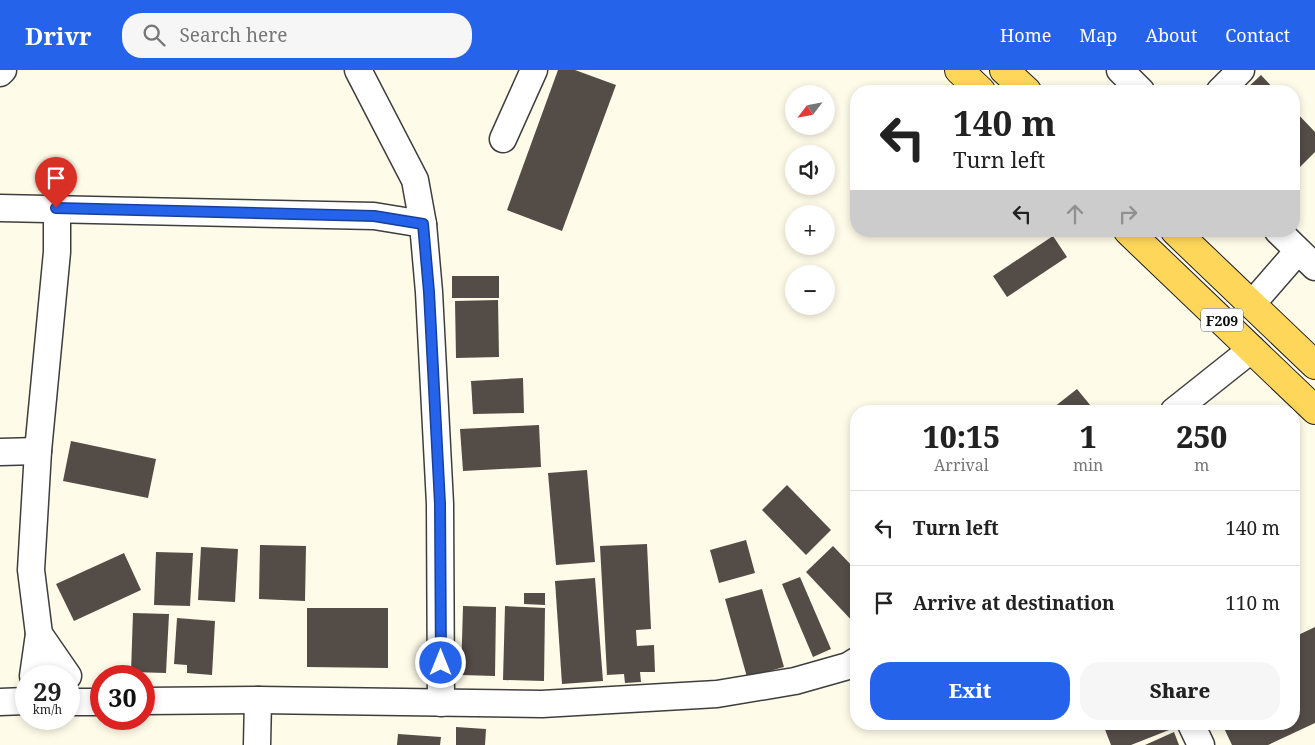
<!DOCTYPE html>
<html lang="en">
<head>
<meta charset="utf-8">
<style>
	:root { --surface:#fff; --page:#f6f6f6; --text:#222; --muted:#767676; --line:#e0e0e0; --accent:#2563eb }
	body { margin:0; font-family:"Noto Serif",serif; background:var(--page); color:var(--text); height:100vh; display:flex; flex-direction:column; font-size:19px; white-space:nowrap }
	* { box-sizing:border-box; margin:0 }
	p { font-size:16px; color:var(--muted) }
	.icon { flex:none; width:28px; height:28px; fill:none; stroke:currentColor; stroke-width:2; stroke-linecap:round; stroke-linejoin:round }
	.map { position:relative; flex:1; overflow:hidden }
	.details { position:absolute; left:850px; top:335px; width:450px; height:325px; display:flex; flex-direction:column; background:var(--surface); border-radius:20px; box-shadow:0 2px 8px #0003 }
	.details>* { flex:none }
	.top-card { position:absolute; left:850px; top:15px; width:450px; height:152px; border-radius:20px; box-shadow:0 2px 8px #0003; background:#fff; color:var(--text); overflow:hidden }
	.needle { width:32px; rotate:238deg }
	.fabs { position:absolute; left:785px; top:15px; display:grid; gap:10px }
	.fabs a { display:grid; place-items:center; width:50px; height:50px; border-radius:50%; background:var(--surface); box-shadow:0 2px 8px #0003; font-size:25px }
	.speed { position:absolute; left:15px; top:595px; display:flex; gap:10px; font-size:25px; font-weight:700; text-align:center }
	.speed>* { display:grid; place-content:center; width:65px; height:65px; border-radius:50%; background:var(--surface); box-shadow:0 2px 8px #0003; line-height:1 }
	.speed small { font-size:12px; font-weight:400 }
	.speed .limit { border:8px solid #d22; background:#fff; color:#111 }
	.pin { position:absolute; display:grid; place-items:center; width:42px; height:42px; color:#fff; margin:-51px -21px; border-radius:50% 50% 50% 0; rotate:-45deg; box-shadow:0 0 5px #0007 }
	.pin .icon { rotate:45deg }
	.me { position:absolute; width:55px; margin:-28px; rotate:0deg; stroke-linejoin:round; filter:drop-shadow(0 0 4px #0008) }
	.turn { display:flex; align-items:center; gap:18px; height:105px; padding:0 20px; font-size:22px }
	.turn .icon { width:65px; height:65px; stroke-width:2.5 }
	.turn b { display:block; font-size:35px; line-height:42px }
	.lanes { display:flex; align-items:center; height:48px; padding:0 20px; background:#0003; justify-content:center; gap:25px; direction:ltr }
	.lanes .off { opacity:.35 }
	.eta { display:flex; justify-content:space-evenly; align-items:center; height:85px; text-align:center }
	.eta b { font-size:30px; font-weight:800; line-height:35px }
	.primary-button { display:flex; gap:10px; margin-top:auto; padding:10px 20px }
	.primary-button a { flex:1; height:58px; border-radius:20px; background:var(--accent); color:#fff; font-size:20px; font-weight:800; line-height:58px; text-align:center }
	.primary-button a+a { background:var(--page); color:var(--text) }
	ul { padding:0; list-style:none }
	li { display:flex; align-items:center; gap:15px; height:75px; padding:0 20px; border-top:1px solid var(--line) }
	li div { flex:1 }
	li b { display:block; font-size:19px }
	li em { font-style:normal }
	header { display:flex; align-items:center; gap:30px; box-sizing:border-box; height:70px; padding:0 25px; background:var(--accent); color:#fff }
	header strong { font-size:24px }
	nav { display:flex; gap:28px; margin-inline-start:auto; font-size:18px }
	.search { width:350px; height:45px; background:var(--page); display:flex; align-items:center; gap:12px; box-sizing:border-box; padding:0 18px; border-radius:20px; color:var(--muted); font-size:19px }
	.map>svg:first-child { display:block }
</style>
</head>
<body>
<header>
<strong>Drivr</strong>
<div class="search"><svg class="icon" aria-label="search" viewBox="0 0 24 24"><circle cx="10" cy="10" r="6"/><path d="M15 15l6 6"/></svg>Search here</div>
<nav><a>Home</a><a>Map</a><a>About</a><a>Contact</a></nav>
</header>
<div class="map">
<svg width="1315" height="675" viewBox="0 0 1315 675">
	<rect width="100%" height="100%" fill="#fffbe9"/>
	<g fill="#544c47">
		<path d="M558,0H575L616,15L562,161L507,140Z"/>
		<path d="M1261,5L1276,21H1244Z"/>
		<path d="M1294,40L1315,62V82L1294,103Z"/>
		<path d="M1053,166L1067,187L1007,227L993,206Z"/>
		<rect x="452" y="206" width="47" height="22"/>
		<path d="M498,230L499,287L456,288L455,231Z"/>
		<path d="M523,308L524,343L473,344L471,311Z"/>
		<path d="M1077,319L1095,341H1049Z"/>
		<path d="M539,355L541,397L463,401L460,359Z"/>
		<path d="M71,371L156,389L148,428L63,411Z"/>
		<path d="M587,400L595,492L556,495L548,403Z"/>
		<path d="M787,415L831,460L806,485L762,440Z"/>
		<path d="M746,470L755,503L719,513L710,480Z"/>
		<path d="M647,474L651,559L636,560L637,576L654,575L655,602H640L641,612L625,613L624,604L607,605L600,476Z"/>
		<path d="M260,475L306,476L305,531L259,529Z"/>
		<path d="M833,476L856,500V555L806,502Z"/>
		<path d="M201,477L238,479L235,532L198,530Z"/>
		<path d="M156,482L193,483L190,536L154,535Z"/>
		<path d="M124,483L141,520L74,551L56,514Z"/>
		<path d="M800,507L831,579L813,587L782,514Z"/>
		<path d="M595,508L603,611L562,614L555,511Z"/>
		<path d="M762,519L784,597L747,607L725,529Z"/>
		<path d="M524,523H545V535L524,534Z"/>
		<path d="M463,536L496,537L495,606L461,605Z"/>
		<path d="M505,536L545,538L544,611L503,610Z"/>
		<path d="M307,538H388V598L307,597Z"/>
		<path d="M133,543L169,544L166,603L131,602Z"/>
		<path d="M177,548L215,551L212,605L187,603V595L174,594Z"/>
		<path d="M1315,557V653L1268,675H1232L1222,654H1294V567Z"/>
		<path d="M1114,654H1166L1169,660L1131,675H1111L1104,657Z"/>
		<path d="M456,657L486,659L485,675H456Z"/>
		<path d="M1174,662L1179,675H1145Z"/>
		<path d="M398,664L441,667L440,675H397Z"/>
	</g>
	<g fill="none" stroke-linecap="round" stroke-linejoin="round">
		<g stroke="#3e3e3e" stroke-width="29">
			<g id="minor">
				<path d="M358,0L415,110L423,154L429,222L440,434L441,633"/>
				<path d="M1120,0L1141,21"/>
				<path d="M0,3L3,0"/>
				<path d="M1220,21L1241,0"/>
				<path d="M503,69L534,0"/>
				<path d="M0,138L374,146L423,154"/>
				<path d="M1278,161L1315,197"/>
				<path d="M1251,235L1298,181"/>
				<path d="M1174,341L1252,279"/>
				<path d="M0,382L38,381"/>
				<path d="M39,564L68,606"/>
				<path d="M33,606L39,564L31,500L38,381L57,182V138"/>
				<path d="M144,631L258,630L542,634L717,624L795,611L848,596L856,591"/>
				<path d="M0,632L26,631"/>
				<path d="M69,632H101"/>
				<path d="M1191,654L1201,675"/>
				<path d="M257,675L258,630"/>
			</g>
		</g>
		<g stroke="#1c1c1c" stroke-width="30">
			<g id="major">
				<path d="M959,0L981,21"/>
				<path d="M1004,0L1027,21"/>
				<path d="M1128,161L1315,340"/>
				<path d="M1175,161L1315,295"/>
			</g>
		</g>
		<use href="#minor" stroke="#fff" stroke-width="26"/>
		<use href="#major" stroke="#fed75a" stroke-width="28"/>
	</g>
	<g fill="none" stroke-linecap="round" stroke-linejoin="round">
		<g stroke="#184099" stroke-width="12">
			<path id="route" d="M56,138L374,146L423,154L429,222L440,434L441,593"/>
		</g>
		<use href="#route" stroke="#2563eb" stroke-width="9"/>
	</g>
	<g text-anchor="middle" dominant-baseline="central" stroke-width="5" stroke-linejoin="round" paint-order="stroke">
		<rect fill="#fff" stroke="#545454" stroke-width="1" x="1201" y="238.5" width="42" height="23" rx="4"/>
		<g font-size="14" font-weight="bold" fill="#0b0b0b">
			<text x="1222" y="250">F209</text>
		</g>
	</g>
</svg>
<div class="fabs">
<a><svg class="needle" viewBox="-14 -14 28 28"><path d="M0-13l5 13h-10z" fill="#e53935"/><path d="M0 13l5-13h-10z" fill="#767676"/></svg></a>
<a><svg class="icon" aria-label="sound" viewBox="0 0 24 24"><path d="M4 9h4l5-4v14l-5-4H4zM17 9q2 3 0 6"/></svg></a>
<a>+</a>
<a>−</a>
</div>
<div class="speed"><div>29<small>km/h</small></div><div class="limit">30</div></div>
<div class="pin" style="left:56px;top:138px;background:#d93025"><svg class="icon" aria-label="arrive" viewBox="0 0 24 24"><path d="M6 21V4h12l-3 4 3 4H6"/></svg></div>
<svg class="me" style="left:441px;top:593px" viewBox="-20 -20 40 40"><circle r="17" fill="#2563eb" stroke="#fff" stroke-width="3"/><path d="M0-11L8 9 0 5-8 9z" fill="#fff"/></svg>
<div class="top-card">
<div class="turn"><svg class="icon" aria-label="left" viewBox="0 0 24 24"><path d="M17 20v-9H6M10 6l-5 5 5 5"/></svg><div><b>140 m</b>Turn left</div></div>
<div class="lanes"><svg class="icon" aria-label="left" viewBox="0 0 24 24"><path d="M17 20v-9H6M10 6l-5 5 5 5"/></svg><svg class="icon off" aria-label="ahead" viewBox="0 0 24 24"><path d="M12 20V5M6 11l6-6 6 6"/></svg><svg class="icon off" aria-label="right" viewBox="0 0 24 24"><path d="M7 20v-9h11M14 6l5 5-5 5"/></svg></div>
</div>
<section class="details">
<div class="eta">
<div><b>10:15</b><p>Arrival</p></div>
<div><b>1</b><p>min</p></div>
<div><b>250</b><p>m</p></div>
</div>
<ul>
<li><svg class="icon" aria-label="left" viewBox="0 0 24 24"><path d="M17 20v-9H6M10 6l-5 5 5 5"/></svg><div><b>Turn left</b></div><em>140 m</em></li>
<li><svg class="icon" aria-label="arrive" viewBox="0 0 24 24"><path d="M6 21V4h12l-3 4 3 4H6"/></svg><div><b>Arrive at destination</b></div><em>110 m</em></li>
</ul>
<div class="primary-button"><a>Exit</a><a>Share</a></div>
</section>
</div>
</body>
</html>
